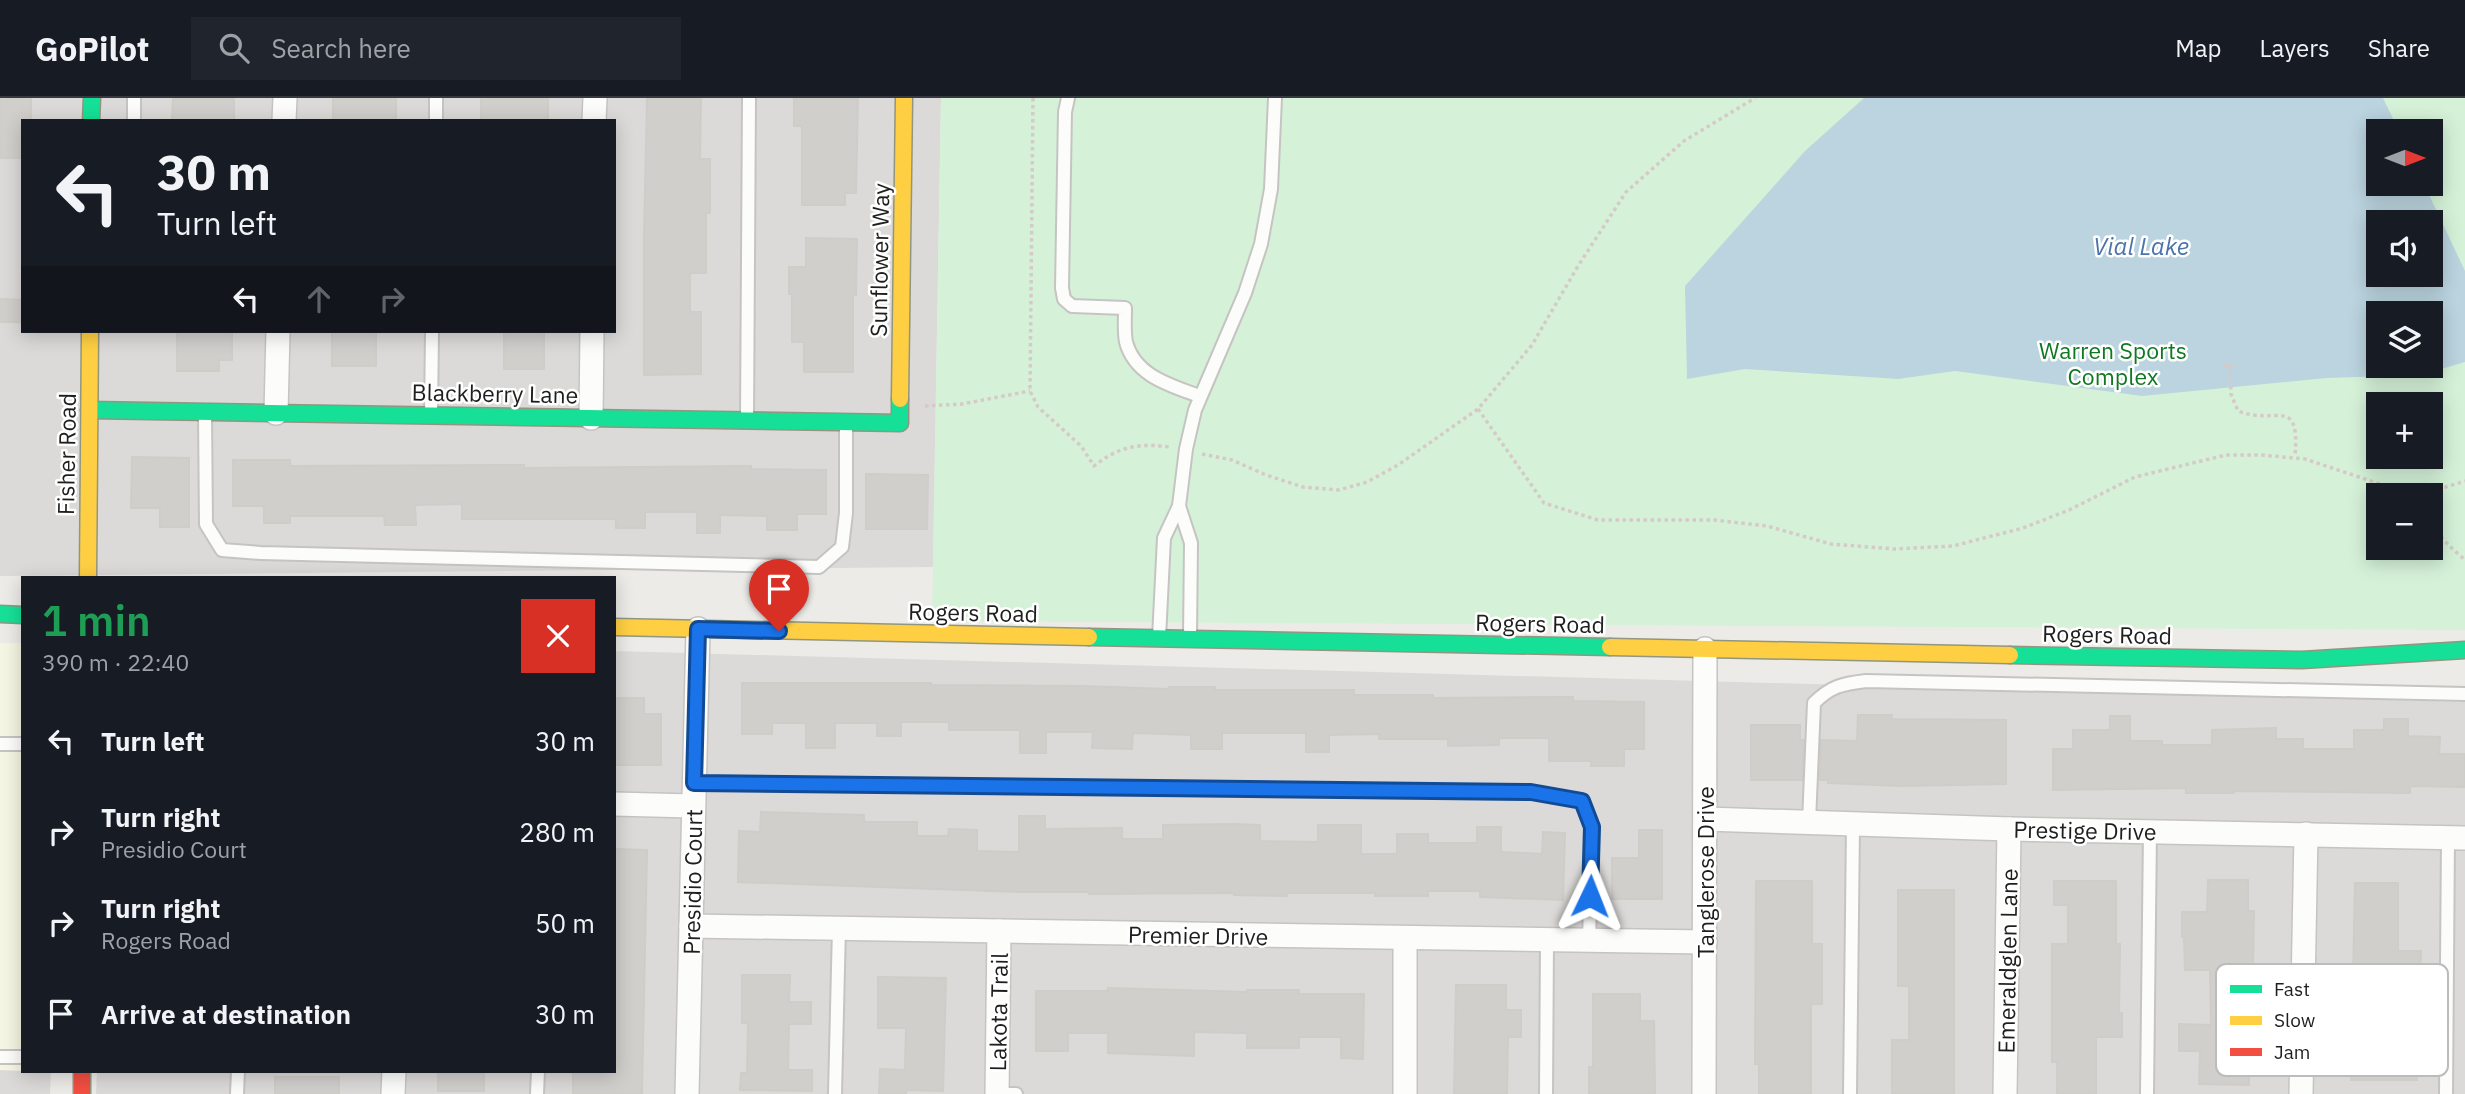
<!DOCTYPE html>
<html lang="en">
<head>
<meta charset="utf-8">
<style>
	:root { --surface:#171b24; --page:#20242c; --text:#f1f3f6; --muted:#9ea1a6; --line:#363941 }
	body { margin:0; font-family:"IBM Plex Sans",sans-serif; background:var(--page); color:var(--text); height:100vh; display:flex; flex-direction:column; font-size:26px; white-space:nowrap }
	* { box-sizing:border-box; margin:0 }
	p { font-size:23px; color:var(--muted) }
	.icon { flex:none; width:38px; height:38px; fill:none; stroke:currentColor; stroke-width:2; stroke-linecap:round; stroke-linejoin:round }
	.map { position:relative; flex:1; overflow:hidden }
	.details { position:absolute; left:21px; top:478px; width:595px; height:497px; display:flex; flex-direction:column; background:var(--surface); border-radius:0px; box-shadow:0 4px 18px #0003 }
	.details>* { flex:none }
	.top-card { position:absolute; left:21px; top:21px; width:595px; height:214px; border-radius:0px; box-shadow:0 4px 18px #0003; background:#171b24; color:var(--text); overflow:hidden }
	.needle { width:46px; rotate:90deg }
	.tools { position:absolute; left:2366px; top:21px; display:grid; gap:14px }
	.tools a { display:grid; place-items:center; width:77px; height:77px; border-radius:0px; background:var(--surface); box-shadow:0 4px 18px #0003; font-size:35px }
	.pin { position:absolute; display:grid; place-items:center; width:60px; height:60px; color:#fff; margin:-72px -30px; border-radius:50% 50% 50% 0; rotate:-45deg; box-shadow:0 0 7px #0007 }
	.pin .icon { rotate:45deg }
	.me { position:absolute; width:77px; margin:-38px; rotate:2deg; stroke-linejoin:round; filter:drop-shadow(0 0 5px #0008) }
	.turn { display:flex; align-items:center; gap:24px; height:147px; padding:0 21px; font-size:32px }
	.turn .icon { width:91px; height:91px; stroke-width:2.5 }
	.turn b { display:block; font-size:49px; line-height:60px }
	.lanes { display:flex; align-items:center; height:66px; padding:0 21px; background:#0003; justify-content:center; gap:35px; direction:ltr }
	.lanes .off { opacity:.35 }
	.round { display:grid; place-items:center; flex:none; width:74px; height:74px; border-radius:0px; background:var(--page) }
	.headline { display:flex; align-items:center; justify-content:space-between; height:119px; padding:0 21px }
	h1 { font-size:42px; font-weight:600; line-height:52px; color:#1e9e55 }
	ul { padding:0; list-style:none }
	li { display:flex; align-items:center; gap:21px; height:91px; padding:0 21px }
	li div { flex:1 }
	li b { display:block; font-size:26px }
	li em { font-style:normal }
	header { display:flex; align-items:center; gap:42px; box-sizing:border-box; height:98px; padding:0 35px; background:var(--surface); border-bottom:2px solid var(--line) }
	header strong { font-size:33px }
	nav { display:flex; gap:38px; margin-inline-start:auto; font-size:24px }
	.search { width:490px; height:63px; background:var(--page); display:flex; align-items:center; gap:18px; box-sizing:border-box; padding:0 24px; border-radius:0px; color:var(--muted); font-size:26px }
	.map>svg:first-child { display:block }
</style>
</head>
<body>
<header>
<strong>GoPilot</strong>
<div class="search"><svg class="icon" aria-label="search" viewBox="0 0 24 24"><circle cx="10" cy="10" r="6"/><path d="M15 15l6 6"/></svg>Search here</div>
<nav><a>Map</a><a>Layers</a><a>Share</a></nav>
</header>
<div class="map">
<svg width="2465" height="996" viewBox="0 0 2465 996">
	<rect width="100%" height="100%" fill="#ecebe7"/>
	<g fill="#dbdad8" fill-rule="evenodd">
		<path d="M0,0H941L933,469L0,478ZM23,23H614V233H23Z"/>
		<path d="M614,553L2465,604V996H96L97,973H614Z"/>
		<path d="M0,972L51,973L50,996H0Z"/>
	</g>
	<path fill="#f4f5e2" d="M0,545H23V973L0,972Z"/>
	<path fill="#d5f2d8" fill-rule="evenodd" d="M941,0H2465V532L932,523ZM2378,33H2431V86H2378ZM2378,124H2431V177H2378ZM2378,215H2431V268H2378ZM2378,306H2431V359H2378ZM2378,397H2431V450H2378Z"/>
	<path fill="#bbd4df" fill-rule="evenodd" d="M1864,0H2383L2399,33H2378V86H2424L2465,173V264L2421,277L2327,280L2142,298L1955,273L1898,281L1745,271L1687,281L1685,188L1805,53ZM2378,124H2431V177H2378ZM2378,215H2431V268H2378Z"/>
	<g fill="#d0cfcc" stroke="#cfcdc8" stroke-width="2">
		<path d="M0,0H31V23H23V60H1Z"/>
		<path d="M173,0H234V23H172Z"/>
		<rect x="333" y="0" width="63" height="23"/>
		<rect x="481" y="0" width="67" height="23"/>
		<path d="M647,0H701L700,61H710V115H706V175H690V214H701V276L644,277V137Z"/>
		<path d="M794,0H858L856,95H845V107H802V28H794Z"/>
		<path d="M806,140L857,141L856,197H853V274H804V244H792V196H789V169H806Z"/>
		<path d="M0,201L23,202V224H0Z"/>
		<path d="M177,233H232V262H219V273H177Z"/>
		<rect x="332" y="233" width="44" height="35"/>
		<rect x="504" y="233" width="40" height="38"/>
		<path d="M132,359L189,360V429H160V410H131Z"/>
		<path d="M233,362H290V368L524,367V370L751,368V371L826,372V416H797V432H767V418L720,417V435H697V414H645V430H616V421H462V406L415,407L416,427H385L384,418H290V425H264V408H233Z"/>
		<path d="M866,376L928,377L927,431H866Z"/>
		<path d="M742,585H931V587L1082,588L1169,591V589H1215V592H1354V597H1433V600L1573,599V603L1644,604V651H1624V668H1591V663H1549V640H1499V647L1448,648V641H1379V636L1329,637V654H1306V635H1222V651H1191V637L1133,635L1132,651L1092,650L1093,634H1046V655H1020V632H949V624H901V638H877V625H835V650H806V625H772V636H742Z"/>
		<path d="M614,600H644V616H661V667H614Z"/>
		<path d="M1858,617H1892L1891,621L2006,622V686L1901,688L1828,685V682H1820L1821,642L1857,643Z"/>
		<path d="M2110,618H2130V643H2162V647H2212V632L2276,630V641H2303V651H2354V632H2384V621H2408V638L2440,639L2439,656H2465V689L2410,688V695L2234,693V695H2186V690L2053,692V651H2073V632H2110Z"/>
		<path d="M1751,627H1800V642H1804L1802,682H1751Z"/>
		<path d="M761,714L864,717V724H917V738H948L949,731L977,732V753L1019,754V718H1045V731L1122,730V741H1163V727L1235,726L1260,727V743L1318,744V727H1361V756H1397V736H1428V745H1477V729H1501V754L1542,756L1543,734L1565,735L1563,802L1480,799V793H1428V798H1375V795H1287V798L1234,797V795L1089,796V794H1019L738,784L739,733L760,734Z"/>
		<path d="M1639,732H1662V801H1612V760H1639Z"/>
		<path d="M614,751L647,752L642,996H573V973H614Z"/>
		<path d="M2208,782H2248V813H2254L2253,867H2247V928H2250L2249,987L2199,986L2200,953H2179V926L2211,927L2210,872H2185L2184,839H2182V814H2207Z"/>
		<path d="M1756,783H1812V846H1822V906H1811V996H1759V966H1755Z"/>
		<path d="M2054,783H2116V846H2120L2119,915H2122V939H2096V996H2057V964H2052V846H2068V807H2054Z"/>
		<path d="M2355,785H2398V853H2421L2420,876L2395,875L2394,931H2417V982H2351Z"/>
		<path d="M1898,792H1954V996H1892V942H1909V888H1898Z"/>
		<path d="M742,877H790L789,904H811V926H789L788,972H812V993L740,992L741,975H747L748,925H742Z"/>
		<path d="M878,879L946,880L943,993L906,992V996H879L880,971L905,972L906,930H878Z"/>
		<path d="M1456,887H1506V912H1521V939H1508L1507,996H1454Z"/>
		<path d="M1108,890L1247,894V892H1299V896H1364L1363,961L1341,960V939H1299V950H1247V935L1194,934V958L1108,955V935H1068V953H1036V893H1108Z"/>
		<path d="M1593,896H1640V923H1654L1655,996H1589V969H1593Z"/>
		<rect x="438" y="973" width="46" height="20"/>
		<rect x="275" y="979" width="64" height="17"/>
	</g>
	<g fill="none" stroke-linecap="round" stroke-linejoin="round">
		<g stroke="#c5c4c3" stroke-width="16">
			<g id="lane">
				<path d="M134,0V23"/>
				<path d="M1068,0L1065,14L1062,190L1064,201L1072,208L1125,210C1125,221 1124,234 1126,244C1135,278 1170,287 1199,298"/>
				<path d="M436,23V0"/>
				<path d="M205,314L206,426L222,452L261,455L819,469L842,449L846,415V324"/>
				<path d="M431,317L432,233"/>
				<path d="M747,322L749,0"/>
				<path d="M1179,408L1191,445L1190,539"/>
				<path d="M1159,540L1164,440L1179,408L1186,351L1195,312L1245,195L1261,146L1271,91L1275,0"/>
				<path d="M0,646H23"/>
				<path d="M694,685L1531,694L1582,703L1592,729L1589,843"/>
				<path d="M1809,724L1814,605C1831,588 1842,586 1866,583L2465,596"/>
				<path d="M0,959H23"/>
				<path d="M237,996L238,973"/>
				<path d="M537,996L538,973"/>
				<path d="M835,996L839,829"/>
				<path d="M997,996H1016"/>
				<path d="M1546,996L1547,843"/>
				<path d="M1850,996L1853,726"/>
				<path d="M2147,996L2150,733"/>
				<path d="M2446,996L2448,740"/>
			</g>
		</g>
		<g stroke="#c5c4c3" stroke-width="26">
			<g id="street">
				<path d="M284,23L285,0"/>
				<path d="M594,23L595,0"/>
				<path d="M276,315L278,233"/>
				<path d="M591,320L592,233"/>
				<path d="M614,706L693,708"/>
				<path d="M1706,721L2009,731L2465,740"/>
				<path d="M691,828L1705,844"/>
				<path d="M1405,841V996"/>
				<path d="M393,996L394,973"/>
				<path d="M687,996L698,531"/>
				<path d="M997,996L999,833"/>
				<path d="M1704,996L1705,551"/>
				<path d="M2005,996L2009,731"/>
				<path d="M2301,996L2306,736"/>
			</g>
		</g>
		<g stroke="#92967f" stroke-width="19">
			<g id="fast">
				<path d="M91,23L92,0"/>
				<path d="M89,312L900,325V301"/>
				<path d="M0,516L23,517"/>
				<path d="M1089,539L1610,549"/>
				<path d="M2010,557L2302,562L2465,552"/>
			</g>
		</g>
		<g stroke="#92967f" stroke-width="19">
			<g id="slow">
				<path d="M900,301L904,0"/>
				<path d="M88,480L90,233"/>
				<path d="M614,529L1089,539"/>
				<path d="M1610,549L2010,557"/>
			</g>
		</g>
		<g stroke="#92967f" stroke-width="19">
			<path id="jam" d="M82,973V996"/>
		</g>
		<g stroke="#d5cac7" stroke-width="3.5" stroke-dasharray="3.5 3.5" stroke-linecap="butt">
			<path d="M1033,0L1030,293L1038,309L1081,348L1094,368C1119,348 1140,345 1170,349"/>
			<path d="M2224,267H2236"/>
			<path d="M2230,267L2231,296L2238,313C2277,328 2300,296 2295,359"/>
			<path d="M925,308L962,306L1030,293"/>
			<path d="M1478,311L1544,405L1598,422H1714L1767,428L1831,446L1894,451L1953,448L2023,430L2069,412L2135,379L2226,357H2261L2305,361L2389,389L2427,395L2465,383"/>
			<path d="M1202,356L1232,362L1266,377L1303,389L1339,392L1367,384L1398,367L1478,311L1532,247L1578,168L1626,94L1684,43L1755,0"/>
			<path d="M2431,420C2437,439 2451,449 2465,462"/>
		</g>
		<use href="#lane" stroke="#fcfcfb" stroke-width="12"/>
		<use href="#street" stroke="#fcfcfb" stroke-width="23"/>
		<use href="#fast" stroke="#16e098" stroke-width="16"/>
		<use href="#slow" stroke="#ffcf43" stroke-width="16"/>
		<use href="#jam" stroke="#f24e42" stroke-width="16"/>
	</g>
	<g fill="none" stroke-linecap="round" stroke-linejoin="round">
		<g stroke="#114b97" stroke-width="18">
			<path id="route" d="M779,533L698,531L694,685L1531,694L1582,703L1592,729L1590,798"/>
		</g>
		<use href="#route" stroke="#1a73e8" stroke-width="12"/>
	</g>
	<g text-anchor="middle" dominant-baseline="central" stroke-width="5" stroke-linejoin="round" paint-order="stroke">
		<g font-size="23" fill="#1e1e1e" stroke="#fff">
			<text transform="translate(879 162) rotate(-89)">Sunflower Way</text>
			<text transform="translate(495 295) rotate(1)">Blackberry Lane</text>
			<text transform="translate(66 356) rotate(-89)">Fisher Road</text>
			<text transform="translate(973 514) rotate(1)">Rogers Road</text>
			<text transform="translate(1540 525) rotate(1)">Rogers Road</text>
			<text transform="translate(2107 536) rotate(1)">Rogers Road</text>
			<text transform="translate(2085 732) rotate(1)">Prestige Drive</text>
			<text transform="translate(1705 774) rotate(-90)">Tanglerose Drive</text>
			<text transform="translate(692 784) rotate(-89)">Presidio Court</text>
			<text transform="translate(1198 837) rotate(1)">Premier Drive</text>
			<text transform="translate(2007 863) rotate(-89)">Emeraldglen Lane</text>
			<text transform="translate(998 914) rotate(-89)">Lakota Trail</text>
		</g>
		<g font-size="23" fill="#0f7921" stroke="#fff">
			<text x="2113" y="252">Warren Sports<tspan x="2113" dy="26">Complex</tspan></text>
		</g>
		<g font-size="24" font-style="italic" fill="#4d74aa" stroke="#fff">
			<text x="2141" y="148">Vial Lake</text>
		</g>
	</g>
	<rect x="2216" y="866" width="232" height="112" rx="10" fill="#fff" stroke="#bcbcbc" stroke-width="2"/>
	<rect x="2230" y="887" width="32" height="8" fill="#16e098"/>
	<rect x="2230" y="918" width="32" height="9" fill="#ffcf43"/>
	<rect x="2230" y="950" width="32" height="8" fill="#f24e42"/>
	<g font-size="19" fill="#1e1e1e">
		<text x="2274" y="898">Fast</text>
		<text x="2274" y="929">Slow</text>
		<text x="2274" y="961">Jam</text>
	</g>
</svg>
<div class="tools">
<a><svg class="needle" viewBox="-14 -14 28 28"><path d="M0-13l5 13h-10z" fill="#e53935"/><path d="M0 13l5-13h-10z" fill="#9ea1a6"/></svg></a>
<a><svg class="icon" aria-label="sound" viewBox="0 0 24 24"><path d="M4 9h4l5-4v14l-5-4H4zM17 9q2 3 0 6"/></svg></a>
<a><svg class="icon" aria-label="layers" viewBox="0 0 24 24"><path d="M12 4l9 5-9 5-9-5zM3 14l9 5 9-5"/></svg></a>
<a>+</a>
<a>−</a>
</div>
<div class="pin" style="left:779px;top:533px;background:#d93025"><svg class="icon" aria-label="arrive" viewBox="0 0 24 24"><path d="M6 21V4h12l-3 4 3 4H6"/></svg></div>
<svg class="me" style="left:1590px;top:798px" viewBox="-20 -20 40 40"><path d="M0-17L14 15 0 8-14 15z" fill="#1a73e8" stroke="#fff" stroke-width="4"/></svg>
<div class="top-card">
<div class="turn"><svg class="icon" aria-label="left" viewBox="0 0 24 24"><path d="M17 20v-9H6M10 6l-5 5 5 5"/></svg><div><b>30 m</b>Turn left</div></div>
<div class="lanes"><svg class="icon" aria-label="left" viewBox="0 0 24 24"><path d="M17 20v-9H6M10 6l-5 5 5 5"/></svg><svg class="icon off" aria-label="ahead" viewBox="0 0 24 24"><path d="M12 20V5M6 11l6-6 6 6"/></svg><svg class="icon off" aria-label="right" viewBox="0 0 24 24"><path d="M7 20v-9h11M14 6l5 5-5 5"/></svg></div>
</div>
<section class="details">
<div class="headline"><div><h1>1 min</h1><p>390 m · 22:40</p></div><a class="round" style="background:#d93025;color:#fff"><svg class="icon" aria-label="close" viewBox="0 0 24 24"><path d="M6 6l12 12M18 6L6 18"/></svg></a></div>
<ul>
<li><svg class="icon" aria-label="left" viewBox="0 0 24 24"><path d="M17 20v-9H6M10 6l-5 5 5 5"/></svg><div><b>Turn left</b></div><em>30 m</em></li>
<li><svg class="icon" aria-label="right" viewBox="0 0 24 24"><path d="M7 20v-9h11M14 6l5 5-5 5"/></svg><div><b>Turn right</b><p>Presidio Court</p></div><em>280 m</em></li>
<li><svg class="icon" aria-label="right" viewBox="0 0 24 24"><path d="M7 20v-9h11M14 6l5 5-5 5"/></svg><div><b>Turn right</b><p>Rogers Road</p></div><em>50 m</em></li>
<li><svg class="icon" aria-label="arrive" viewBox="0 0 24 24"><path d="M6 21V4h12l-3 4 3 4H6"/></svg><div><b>Arrive at destination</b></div><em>30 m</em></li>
</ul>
</section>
</div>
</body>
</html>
